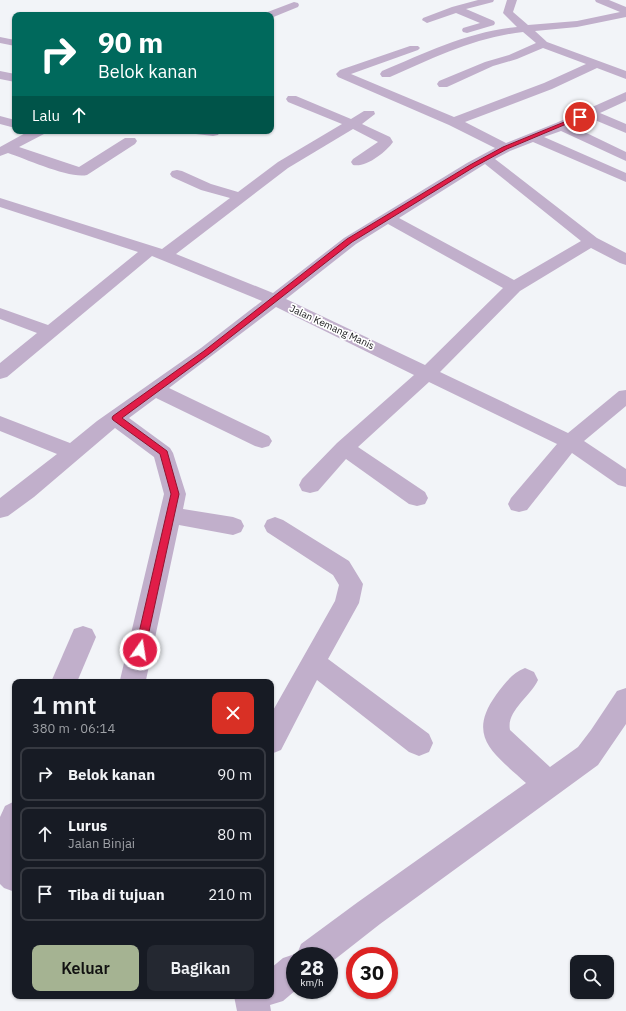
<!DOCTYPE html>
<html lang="id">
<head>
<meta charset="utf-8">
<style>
	:root { --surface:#171b24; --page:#242831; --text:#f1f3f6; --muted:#9ea1a6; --line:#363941; --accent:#a5b392 }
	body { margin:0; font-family:"IBM Plex Sans",sans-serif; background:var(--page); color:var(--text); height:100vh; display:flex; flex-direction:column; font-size:15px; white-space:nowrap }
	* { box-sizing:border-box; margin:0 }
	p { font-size:13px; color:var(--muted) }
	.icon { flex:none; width:22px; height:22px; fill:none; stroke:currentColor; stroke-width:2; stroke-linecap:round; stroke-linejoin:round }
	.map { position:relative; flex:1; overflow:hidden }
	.side { position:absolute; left:12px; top:679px; width:262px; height:320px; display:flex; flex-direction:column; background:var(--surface); border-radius:8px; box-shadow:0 1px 3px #0004 }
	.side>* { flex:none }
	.guide { position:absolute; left:12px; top:12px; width:262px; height:122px; border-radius:8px; box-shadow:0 1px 3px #0004; background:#00695c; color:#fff; overflow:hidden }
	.buttons { position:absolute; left:570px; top:955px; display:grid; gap:8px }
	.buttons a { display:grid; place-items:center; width:44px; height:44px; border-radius:8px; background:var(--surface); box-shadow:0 1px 3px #0004; font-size:20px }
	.speed { position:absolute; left:286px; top:947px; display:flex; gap:8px; font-size:20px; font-weight:700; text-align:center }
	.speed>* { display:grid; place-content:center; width:52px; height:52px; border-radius:50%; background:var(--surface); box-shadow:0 1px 3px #0004; line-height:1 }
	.speed small { font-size:10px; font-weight:400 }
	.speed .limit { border:6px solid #d22; background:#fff; color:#111 }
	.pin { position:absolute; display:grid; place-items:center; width:34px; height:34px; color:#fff; margin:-17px; border:2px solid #fff; border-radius:50%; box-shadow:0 1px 4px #0007 }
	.me { position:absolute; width:44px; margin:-22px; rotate:13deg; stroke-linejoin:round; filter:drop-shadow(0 0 3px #0008) }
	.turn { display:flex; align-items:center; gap:14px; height:84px; padding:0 20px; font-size:18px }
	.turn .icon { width:52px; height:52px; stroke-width:2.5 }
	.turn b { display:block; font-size:28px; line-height:34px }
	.then { display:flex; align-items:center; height:38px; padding:0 20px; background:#0003; gap:8px; font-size:15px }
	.round { display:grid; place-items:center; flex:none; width:42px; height:42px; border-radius:8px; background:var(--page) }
	.summary { display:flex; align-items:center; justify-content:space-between; height:68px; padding:0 20px }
	h1 { font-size:24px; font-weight:600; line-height:30px }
	.cta { display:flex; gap:8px; margin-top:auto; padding:8px 20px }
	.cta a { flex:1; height:46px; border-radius:8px; background:var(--accent); color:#111; font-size:16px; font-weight:600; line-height:46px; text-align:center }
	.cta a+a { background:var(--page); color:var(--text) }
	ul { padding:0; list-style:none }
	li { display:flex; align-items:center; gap:12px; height:54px; margin:0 8px 6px; padding:0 12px; border:2px solid var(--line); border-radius:8px }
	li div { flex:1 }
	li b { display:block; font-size:15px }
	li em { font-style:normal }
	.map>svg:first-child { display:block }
</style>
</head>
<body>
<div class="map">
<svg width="626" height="1011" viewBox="0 0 626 1011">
	<rect width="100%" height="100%" fill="#f2f4f8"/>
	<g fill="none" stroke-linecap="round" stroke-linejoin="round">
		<g fill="#c1afcb" fill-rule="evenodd">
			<path d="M478,0H494L493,2L466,9L494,21L495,23L494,25L467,33L463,32L462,30L463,28L480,23L456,13L427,23L422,20L423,18L452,7Z"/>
			<path d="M507,0H517L513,12L528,25L577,21L620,12L596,2L595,0H609L626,7V17L577,27L535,31L547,42L626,71V79L597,68L552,89L465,122L506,143L556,123L626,92V101L600,113L626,124V133L590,118L572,126L626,152V161L561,131L544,137L626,173V182L533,142L510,151L495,159L597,238L626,253V265L620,263L591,248L520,291L440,372L568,433L619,391L626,390V406L584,441L626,469V487L618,485L572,453L527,510L519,512L511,510L508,504L511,498L557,444L429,382L358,447L425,492L428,498L425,504L417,506L409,504L346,459L318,491L310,493L302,491L299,485L302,479L337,443L414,375L276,307L169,388L269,436L272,441L269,446L262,448L255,446L156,398L129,418L170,448L173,453L186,494L183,509L233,517L241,520L244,526L241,532L233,535L179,525L146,680L145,682H121L120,680L164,494L154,457L115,428L34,497L8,516L0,518V498L57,454L0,431V416L70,443L97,421L201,348L262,301L152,256L7,377L0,379V363L37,333L0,319V308L48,325L138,252L0,207V198L162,249L230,198L201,190L172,177L170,174L172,171L177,170L182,171L211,184L238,192L278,162L342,124L288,102L286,99L288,96H296L351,119L364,111H374L375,114L362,124L390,137L393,142C386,152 366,168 353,165L351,162L353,159L378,142L353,129L288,168L176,254L273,293L344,238L467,163L495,148L449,125L338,77L336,74L340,70L410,46H418L420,48L418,50L351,74L454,117L544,83L586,64L543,48L517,59L493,66L447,87H439L437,84L439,81L485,62L509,55L536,43L523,32C476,37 433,58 390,77H382L380,74L382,71C425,53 470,31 517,27L503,13ZM485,164L581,241L514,280L399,218ZM388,224L503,288L425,365L286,299L356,244Z"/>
			<path d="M294,2L298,3L299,5L298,7L271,18V15H264L265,13Z"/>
			<path d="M0,37L15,40V46L0,43Z"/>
			<path d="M0,71L15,74V82L0,79Z"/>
			<path d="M0,116L15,120V128L0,124Z"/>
			<path d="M29,131H46L44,134L19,147L79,167L125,138H135L137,141L135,144L87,175C70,179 26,159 8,153L0,156V147Z"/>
			<path d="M194,131H219L220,132L218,135L213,136L196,134Z"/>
			<path d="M275,517L283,520L349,561L363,584L359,603L328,659L429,734L433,743L429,752L419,756L409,752L317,680L281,750L271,754V714L335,601L339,585L333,575L267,532L264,526L267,520Z"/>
			<path d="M83,626L92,629L96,637L77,682H51L74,629Z"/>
			<path d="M525,668L534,672L538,680C531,696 506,711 510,730L550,767L578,747L591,730L617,691L626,688V724L598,765L380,924L329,964V956H295V990H296L283,1001L270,1005L271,1011H237L234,996H271V968L283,958L295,954H297L301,944L358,902L526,783C496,755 465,738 496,695C504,684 512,673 525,668Z"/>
			<path d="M15,801V892L4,888L0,884V817L5,806Z"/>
		</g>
	</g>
	<path fill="#e11d48" stroke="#92132f" d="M579,116L583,117L507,149L474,167L352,242L209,354L122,418L167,451L179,494L145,650L144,653L140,655L136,653L135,650L171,494L160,454L113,420L112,418L113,416L204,351L347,239L470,165L503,147Z"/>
	<g text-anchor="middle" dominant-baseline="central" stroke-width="3.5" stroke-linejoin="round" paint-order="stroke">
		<g font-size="10" fill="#1a1a1c" stroke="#fff">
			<text transform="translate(332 327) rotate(25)">Jalan Kemang Manis</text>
		</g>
	</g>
</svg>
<div class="buttons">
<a><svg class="icon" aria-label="search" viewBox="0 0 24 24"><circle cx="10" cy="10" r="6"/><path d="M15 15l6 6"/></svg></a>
</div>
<div class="speed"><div>28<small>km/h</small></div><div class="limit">30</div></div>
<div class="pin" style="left:580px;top:117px;background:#d93025"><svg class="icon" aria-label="arrive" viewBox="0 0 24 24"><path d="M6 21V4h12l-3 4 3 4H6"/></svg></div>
<svg class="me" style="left:140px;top:650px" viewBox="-20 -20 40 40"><circle r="17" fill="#e11d48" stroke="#fff" stroke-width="3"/><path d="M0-11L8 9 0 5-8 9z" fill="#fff"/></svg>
<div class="guide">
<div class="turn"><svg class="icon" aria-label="right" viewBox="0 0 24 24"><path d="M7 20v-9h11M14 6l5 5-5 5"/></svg><div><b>90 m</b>Belok kanan</div></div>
<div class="then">Lalu<svg class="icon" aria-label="ahead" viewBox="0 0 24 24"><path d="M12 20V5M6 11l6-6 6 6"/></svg></div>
</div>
<section class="side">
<div class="summary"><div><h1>1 mnt</h1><p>380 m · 06:14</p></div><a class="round" style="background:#d93025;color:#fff"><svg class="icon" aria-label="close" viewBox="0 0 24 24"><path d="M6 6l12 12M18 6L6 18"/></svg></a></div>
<ul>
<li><svg class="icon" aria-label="right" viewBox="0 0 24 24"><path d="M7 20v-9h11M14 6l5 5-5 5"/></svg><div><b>Belok kanan</b></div><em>90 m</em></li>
<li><svg class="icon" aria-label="ahead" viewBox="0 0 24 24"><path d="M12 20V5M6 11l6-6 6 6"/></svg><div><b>Lurus</b><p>Jalan Binjai</p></div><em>80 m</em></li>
<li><svg class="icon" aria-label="arrive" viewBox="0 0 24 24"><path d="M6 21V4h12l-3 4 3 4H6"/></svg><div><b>Tiba di tujuan</b></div><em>210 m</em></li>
</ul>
<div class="cta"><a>Keluar</a><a>Bagikan</a></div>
</section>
</div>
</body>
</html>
